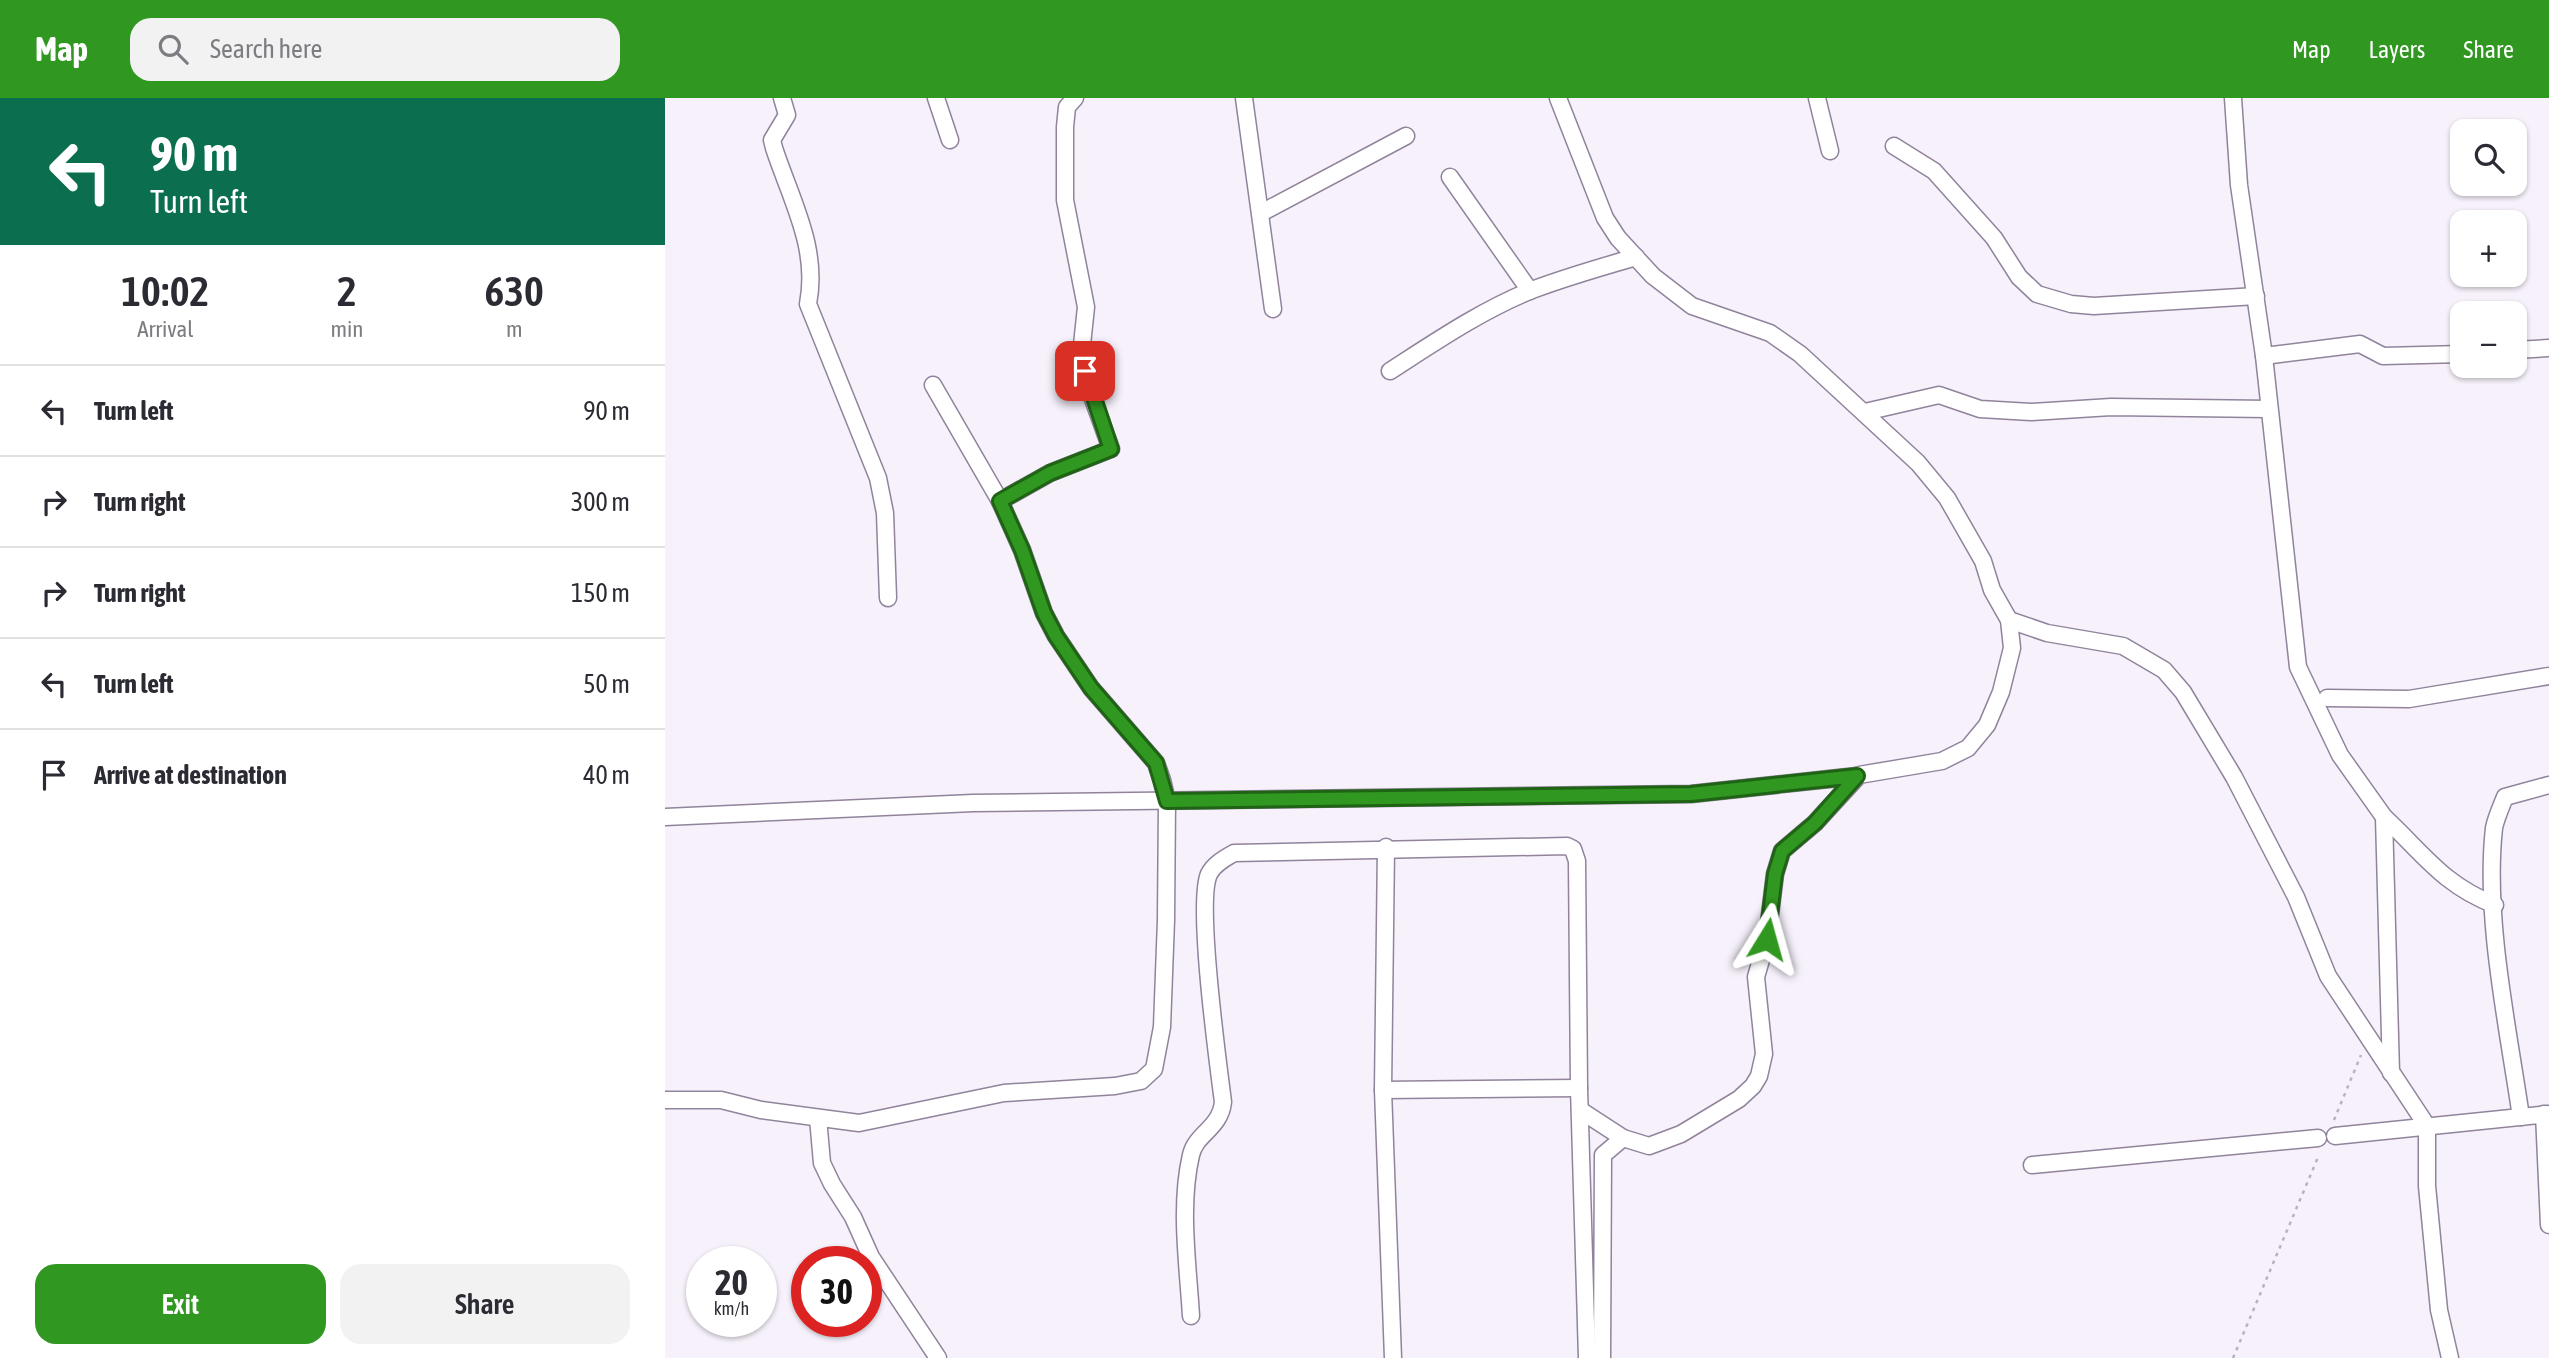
<!DOCTYPE html>
<html lang="en">
<head>
<meta charset="utf-8">
<style>
	:root { --surface:#fff; --page:#f2f2f3; --text:#2b2b33; --muted:#7c7c81; --line:#e1e1e2; --accent:#309821 }
	body { margin:0; font-family:"Asap Condensed",sans-serif; background:var(--page); color:var(--text); height:100vh; display:flex; flex-direction:column; font-size:26px; white-space:nowrap }
	* { box-sizing:border-box; margin:0 }
	p { font-size:23px; color:var(--muted) }
	.icon { flex:none; width:38px; height:38px; fill:none; stroke:currentColor; stroke-width:2; stroke-linecap:round; stroke-linejoin:round }
	.map { position:relative; flex:1; overflow:hidden }
	.side { display:flex; flex-direction:column; background:var(--surface); width:665px }
	.side>* { flex:none }
	.banner { background:#0b6e4f; color:#fff; overflow:hidden }
	.fabs { position:absolute; left:1785px; top:21px; display:grid; gap:14px }
	.fabs a { display:grid; place-items:center; width:77px; height:77px; border-radius:14px; background:var(--surface); box-shadow:0 2px 5px #0004; font-size:35px }
	.speed { position:absolute; left:21px; top:1148px; display:flex; gap:14px; font-size:35px; font-weight:700; text-align:center }
	.speed>* { display:grid; place-content:center; width:91px; height:91px; border-radius:50%; background:var(--surface); box-shadow:0 2px 5px #0004; line-height:1 }
	.speed small { font-size:18px; font-weight:400 }
	.speed .limit { border:10px solid #d22; background:#fff; color:#111 }
	.pin { position:absolute; display:grid; place-items:center; width:60px; height:60px; color:#fff; margin:-30px; border-radius:14px; box-shadow:0 4px 10px #0006 }
	.me { position:absolute; width:77px; margin:-38px; rotate:8deg; stroke-linejoin:round; filter:drop-shadow(0 0 5px #0008) }
	.turn { display:flex; align-items:center; gap:24px; height:147px; padding:0 35px; font-size:32px }
	.turn .icon { width:91px; height:91px; stroke-width:2.5 }
	.turn b { display:block; font-size:49px; line-height:60px }
	.eta { display:flex; justify-content:space-evenly; align-items:center; height:119px; text-align:center }
	.eta b { font-size:42px; font-weight:600; line-height:49px }
	.button { display:flex; gap:14px; margin-top:auto; padding:14px 35px }
	.button a { flex:1; height:80px; border-radius:21px; background:var(--accent); color:#fff; font-size:28px; font-weight:600; line-height:80px; text-align:center }
	.button a+a { background:var(--page); color:var(--text) }
	ul { padding:0; list-style:none }
	li { display:flex; align-items:center; gap:21px; height:91px; padding:0 35px; border-top:2px solid var(--line) }
	li div { flex:1 }
	li b { display:block; font-size:26px }
	li em { font-style:normal }
	header { display:flex; align-items:center; gap:42px; box-sizing:border-box; height:98px; padding:0 35px; background:var(--accent); color:#fff }
	header strong { font-size:33px }
	nav { display:flex; gap:38px; margin-inline-start:auto; font-size:24px }
	.search { width:490px; height:63px; background:var(--page); display:flex; align-items:center; gap:18px; box-sizing:border-box; padding:0 24px; border-radius:21px; color:var(--muted); font-size:26px }
	main { display:flex; flex:1; min-height:0 }
	.map>svg:first-child { display:block }
</style>
</head>
<body>
<header>
<strong>Map</strong>
<div class="search"><svg class="icon" aria-label="search" viewBox="0 0 24 24"><circle cx="10" cy="10" r="6"/><path d="M15 15l6 6"/></svg>Search here</div>
<nav><a>Map</a><a>Layers</a><a>Share</a></nav>
</header>
<main>
<section class="side">
<div class="banner">
<div class="turn"><svg class="icon" aria-label="left" viewBox="0 0 24 24"><path d="M17 20v-9H6M10 6l-5 5 5 5"/></svg><div><b>90 m</b>Turn left</div></div>
</div>
<div class="eta">
<div><b>10:02</b><p>Arrival</p></div>
<div><b>2</b><p>min</p></div>
<div><b>630</b><p>m</p></div>
</div>
<ul>
<li><svg class="icon" aria-label="left" viewBox="0 0 24 24"><path d="M17 20v-9H6M10 6l-5 5 5 5"/></svg><div><b>Turn left</b></div><em>90 m</em></li>
<li><svg class="icon" aria-label="right" viewBox="0 0 24 24"><path d="M7 20v-9h11M14 6l5 5-5 5"/></svg><div><b>Turn right</b></div><em>300 m</em></li>
<li><svg class="icon" aria-label="right" viewBox="0 0 24 24"><path d="M7 20v-9h11M14 6l5 5-5 5"/></svg><div><b>Turn right</b></div><em>150 m</em></li>
<li><svg class="icon" aria-label="left" viewBox="0 0 24 24"><path d="M17 20v-9H6M10 6l-5 5 5 5"/></svg><div><b>Turn left</b></div><em>50 m</em></li>
<li><svg class="icon" aria-label="arrive" viewBox="0 0 24 24"><path d="M6 21V4h12l-3 4 3 4H6"/></svg><div><b>Arrive at destination</b></div><em>40 m</em></li>
</ul>
<div class="button"><a>Exit</a><a>Share</a></div>
</section>
<div class="map">
<svg width="1884" height="1260" viewBox="0 0 1884 1260">
	<rect width="100%" height="100%" fill="#f6f1fb"/>
	<g fill="none" stroke-linecap="round" stroke-linejoin="round">
		<g stroke="#90839b" stroke-width="19">
			<g id="minor">
				<path d="M117,0L122,17L107,42L109,50C126,102 154,150 143,206L213,380L220,415L223,500"/>
				<path d="M271,0L285,42"/>
				<path d="M579,0L608,211"/>
				<path d="M893,0L940,120L953,140L988,178L1027,208L1105,235L1135,256L1253,365L1282,400L1318,463L1327,492L1344,522L1347,550L1336,594L1322,627L1303,650L1277,663L1194,677L1150,725L1117,753L1110,776L1102,841L1091,879L1099,956L1094,978L1088,988L1074,1001L1016,1036L984,1048L958,1040L915,1012"/>
				<path d="M1152,0L1165,53"/>
				<path d="M1568,0L1574,87L1599,258L1633,569L1675,657L1719,719L1726,975"/>
				<path d="M1229,48L1269,73L1329,140L1354,179L1372,196L1406,206L1429,208L1591,198"/>
				<path d="M785,79L865,193"/>
				<path d="M596,115L741,38"/>
				<path d="M1850,252L1884,250"/>
				<path d="M1599,258L1695,246L1718,258L1797,256"/>
				<path d="M725,273C770,244 817,212 867,192C901,179 936,169 971,159"/>
				<path d="M1200,314L1274,297L1315,311L1366,314L1446,309L1604,311"/>
				<path d="M335,403L385,375L446,351L424,290L416,256L421,209L400,102V29L402,9L410,0"/>
				<path d="M1344,522L1382,535L1458,548L1499,572L1518,594L1569,679L1631,799L1663,878L1762,1028V1088L1774,1212L1785,1260"/>
				<path d="M1662,600L1744,601L1884,578"/>
				<path d="M0,719L308,705L1026,696L1192,678"/>
				<path d="M1719,719C1758,755 1778,787 1830,807"/>
				<path d="M721,749L718,992L728,1260"/>
				<path d="M718,992L914,990"/>
				<path d="M0,1002H56L96,1012L194,1025L339,995L450,988L476,983L489,971L497,929L501,822L502,703L497,682L491,665L426,590L391,538L379,515L357,452L335,403L268,287"/>
				<path d="M1879,1016L1884,1127"/>
				<path d="M1856,1019C1843,929 1819,820 1829,730C1831,720 1836,709 1840,699L1884,687"/>
				<path d="M153,1020L157,1065L167,1086L188,1119L206,1159L273,1260"/>
				<path d="M1670,1038L1884,1016"/>
				<path d="M1367,1067L1653,1040"/>
				<path d="M526,1218C523,1167 514,1108 526,1057C531,1035 555,1031 558,1004C553,965 531,805 544,776C549,766 560,760 569,755L902,748L908,751L912,763L914,990L922,1260"/>
				<path d="M937,1260L938,1057L958,1040"/>
			</g>
		</g>
		<g stroke="#b8b3bd" stroke-width="2.5" stroke-dasharray="3.5 5" stroke-linecap="butt">
			<path d="M1669,1022L1696,957"/>
			<path d="M1568,1260L1654,1057"/>
		</g>
		<use href="#minor" stroke="#fff" stroke-width="16"/>
	</g>
	<g fill="none" stroke-linecap="round" stroke-linejoin="round">
		<g stroke="#1f6315" stroke-width="18">
			<path id="route" d="M420,273L446,351L385,375L335,403L357,452L379,515L391,538L426,590L491,665L502,703L1026,696L1192,678L1150,725L1117,753L1110,776L1102,841"/>
		</g>
		<use href="#route" stroke="#309821" stroke-width="12"/>
	</g>
</svg>
<div class="fabs">
<a><svg class="icon" aria-label="search" viewBox="0 0 24 24"><circle cx="10" cy="10" r="6"/><path d="M15 15l6 6"/></svg></a>
<a>+</a>
<a>−</a>
</div>
<div class="speed"><div>20<small>km/h</small></div><div class="limit">30</div></div>
<div class="pin" style="left:420px;top:273px;background:#d93025"><svg class="icon" aria-label="arrive" viewBox="0 0 24 24"><path d="M6 21V4h12l-3 4 3 4H6"/></svg></div>
<svg class="me" style="left:1102px;top:841px" viewBox="-20 -20 40 40"><path d="M0-17L14 15 0 8-14 15z" fill="#309821" stroke="#fff" stroke-width="4"/></svg>
</div>
</main>
</body>
</html>
